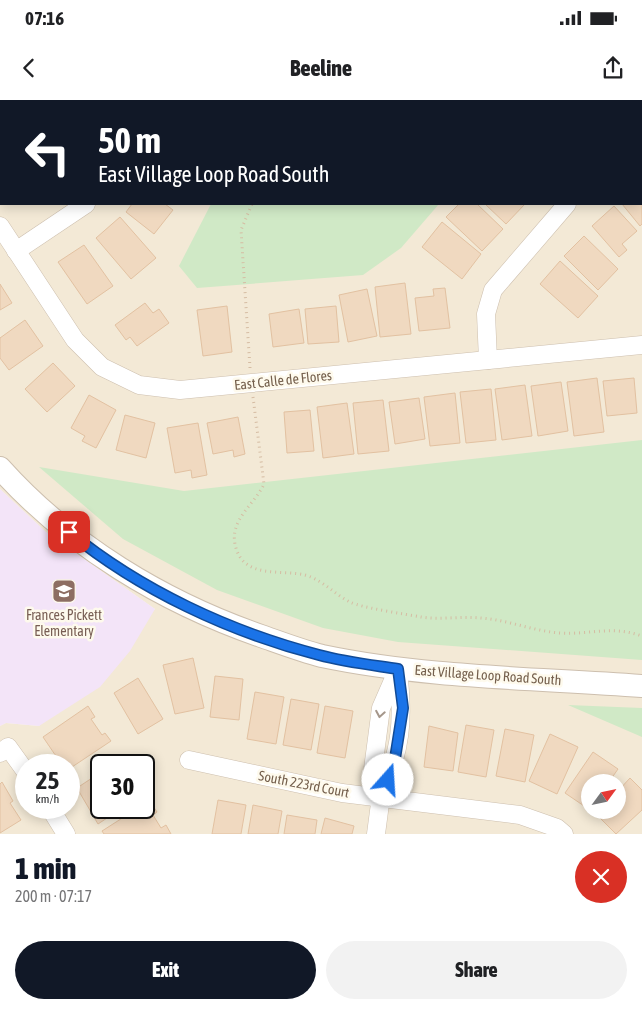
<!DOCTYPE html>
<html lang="en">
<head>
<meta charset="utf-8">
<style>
	:root { --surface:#fff; --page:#f2f2f2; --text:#202124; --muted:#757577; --accent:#111827 }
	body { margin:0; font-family:"Asap Condensed",sans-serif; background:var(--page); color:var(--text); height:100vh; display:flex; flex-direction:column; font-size:19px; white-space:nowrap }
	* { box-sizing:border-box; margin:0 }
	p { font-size:16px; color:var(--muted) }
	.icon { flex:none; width:28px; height:28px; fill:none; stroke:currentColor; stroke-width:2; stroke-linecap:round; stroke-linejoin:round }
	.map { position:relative; height:734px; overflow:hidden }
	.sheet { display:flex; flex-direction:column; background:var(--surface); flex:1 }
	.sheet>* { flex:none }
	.top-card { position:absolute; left:0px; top:0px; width:642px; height:105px; box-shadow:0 2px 12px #0003; background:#111827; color:#fff; overflow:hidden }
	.needle { width:32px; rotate:57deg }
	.fabs { position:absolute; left:581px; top:674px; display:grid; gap:10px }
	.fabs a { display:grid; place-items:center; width:45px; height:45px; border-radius:50%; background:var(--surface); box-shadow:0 2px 12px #0003; font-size:25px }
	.speed { position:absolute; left:15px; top:654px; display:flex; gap:10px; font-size:25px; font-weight:700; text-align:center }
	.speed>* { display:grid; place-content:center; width:65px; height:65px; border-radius:50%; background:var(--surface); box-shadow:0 2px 12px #0003; line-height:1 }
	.speed small { font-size:12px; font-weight:400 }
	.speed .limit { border:2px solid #111; border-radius:8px; background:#fff; color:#111 }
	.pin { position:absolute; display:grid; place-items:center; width:42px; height:42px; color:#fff; margin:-21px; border-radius:10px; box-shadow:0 2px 8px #0006 }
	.me { position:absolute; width:55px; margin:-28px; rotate:19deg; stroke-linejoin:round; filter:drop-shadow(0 0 4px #0008) }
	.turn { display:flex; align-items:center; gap:18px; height:105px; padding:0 15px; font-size:22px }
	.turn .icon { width:65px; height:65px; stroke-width:2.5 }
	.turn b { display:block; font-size:35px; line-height:42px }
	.round { display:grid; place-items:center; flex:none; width:52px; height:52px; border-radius:26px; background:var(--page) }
	.summary { display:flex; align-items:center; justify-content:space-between; height:85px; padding:0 15px }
	h1 { font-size:30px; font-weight:800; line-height:38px; color:var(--accent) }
	.primary-button { display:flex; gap:10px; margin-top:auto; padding:10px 15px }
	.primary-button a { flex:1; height:58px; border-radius:30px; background:var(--accent); color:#fff; font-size:20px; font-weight:800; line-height:58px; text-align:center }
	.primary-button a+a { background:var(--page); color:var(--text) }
	.status { display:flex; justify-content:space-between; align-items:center; height:35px; padding:0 25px; background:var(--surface); direction:ltr }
	.status svg { height:14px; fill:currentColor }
	header { display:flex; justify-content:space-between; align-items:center; height:65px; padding:0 15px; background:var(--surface); font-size:22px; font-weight:800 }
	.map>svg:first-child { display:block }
</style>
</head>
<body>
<div class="status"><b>07:16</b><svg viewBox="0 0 49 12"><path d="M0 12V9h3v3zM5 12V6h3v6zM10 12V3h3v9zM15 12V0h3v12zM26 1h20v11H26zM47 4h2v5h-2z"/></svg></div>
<header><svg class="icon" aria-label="back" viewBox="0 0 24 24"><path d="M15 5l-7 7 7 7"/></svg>Beeline<svg class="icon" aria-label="share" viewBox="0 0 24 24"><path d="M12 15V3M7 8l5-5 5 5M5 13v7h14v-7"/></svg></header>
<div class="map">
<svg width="642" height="734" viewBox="0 0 642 734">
	<rect width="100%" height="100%" fill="#fbf6e7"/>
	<path fill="#f3e9d6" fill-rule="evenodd" d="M0,0H642V734H0V626L6,623L39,626L155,509L46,432L0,389ZM1,1H641V104H1ZM26,665H69V708H26ZM101,665H144V708H101ZM590,682H618V710H590Z"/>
	<path fill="#f3e4f8" d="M0,389L46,432L155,509L130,551L100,587L39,626L6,623L0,626Z"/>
	<g fill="#d0e9c6">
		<path d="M268,0H531L267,1Z"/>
		<path d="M211,104H439L401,148L363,175L197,188L179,166Z"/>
		<path d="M642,340V560L398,542L323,528L217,490L123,439L39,367L184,391Z"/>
		<path d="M568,605L642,608V637Z"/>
	</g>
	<g fill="#f0d9c0" stroke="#e2c1a1">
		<path d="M642,84V124L640,126L622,104H641Z"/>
		<path d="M132,104H165L173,110L154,134L126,112Z"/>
		<path d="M459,104H477L503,129L482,151L446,117Z"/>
		<path d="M485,104H525L506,124Z"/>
		<path d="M614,106L637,131L622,144L627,150L619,157L592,126Z"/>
		<path d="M120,117L156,158L131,179L96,138Z"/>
		<path d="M442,122L481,154L462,179L422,147Z"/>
		<path d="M584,136L618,169L598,190L564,156Z"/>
		<path d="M84,145L113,186L87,204L58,162Z"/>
		<path d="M560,161L598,196L578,218L540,184Z"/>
		<path d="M405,183L411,234L380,237L375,187Z"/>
		<path d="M0,184L12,203L0,210Z"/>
		<path d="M445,188L450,228L419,231L415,198L434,196L433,189Z"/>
		<path d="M367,189L377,236L348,242L339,195Z"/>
		<path d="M145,203L153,213L159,209L169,223L137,246L130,237L126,240L115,225Z"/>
		<path d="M227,206L232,252L203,256L197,210Z"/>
		<path d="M336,206L339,242L308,244L305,209Z"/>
		<path d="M299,209L304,243L273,247L269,214Z"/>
		<path d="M25,220L43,246L9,270L0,258V238Z"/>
		<path d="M53,263L75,286L47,312L25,289Z"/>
		<path d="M597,278L604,332L574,336L567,282Z"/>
		<path d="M634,278L637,313L607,316L603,281Z"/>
		<path d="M561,282L568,331L538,336L531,286Z"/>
		<path d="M525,285L532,336L502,340L495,289Z"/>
		<path d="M491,289L496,340L466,343L460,292Z"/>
		<path d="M455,293L460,343L430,346L424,297Z"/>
		<path d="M89,295L116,310L96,348L82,341L85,336L71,328Z"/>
		<path d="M419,298L425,339L395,344L389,302Z"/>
		<path d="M383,300L389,351L358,354L353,303Z"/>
		<path d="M347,303L354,354L323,358L317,307Z"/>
		<path d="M310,310L314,351L287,353L284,312Z"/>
		<path d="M125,315L155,323L146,358L116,350Z"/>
		<path d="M238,317L245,354L234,357L233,350L213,354L207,323Z"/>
		<path d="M198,323L207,375L192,378L191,370L175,373L167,328Z"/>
		<path d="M193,558L204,608L175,614L163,565Z"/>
		<path d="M215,576L243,579L239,620L210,617Z"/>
		<path d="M138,578L163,619L138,634L114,593Z"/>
		<path d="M255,592L284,597L276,644L247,639Z"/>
		<path d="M291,599L319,604L311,650L283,645Z"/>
		<path d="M88,606L95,617L91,619L102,635L105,633L111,641L69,669V665H62L43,637Z"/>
		<path d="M325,606L353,611L345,658L317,653Z"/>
		<path d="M466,625L494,630L486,677L458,672Z"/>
		<path d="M429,626L458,633L453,671L424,667Z"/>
		<path d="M505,629L534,635L525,682L496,676Z"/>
		<path d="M550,634L578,647L557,694L529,681Z"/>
		<path d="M593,652L618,669L609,682H590V710L565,693Z"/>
		<path d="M101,672V708H122L98,724L77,688Z"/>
		<path d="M630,678L642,690V710L616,734L595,713L598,710H618V691Z"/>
		<path d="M2,682L13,701L10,703L21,720L0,733V684Z"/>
		<path d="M149,700L157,712L153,715L161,728L166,725L171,734H104L102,731L138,708H144V704Z"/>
		<path d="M218,700L246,705L241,734H212Z"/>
		<path d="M253,705L282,711L278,734H248Z"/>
		<path d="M287,715L317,720L315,734H284Z"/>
		<path d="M325,718L354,726L352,734H321Z"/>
	</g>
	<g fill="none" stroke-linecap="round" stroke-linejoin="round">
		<g stroke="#cdbfae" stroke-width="19">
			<g id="minor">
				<path d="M152,1L153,0"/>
				<path d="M641,35H642"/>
				<path d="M0,126L75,240L102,267L139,285L180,290L642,245"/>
				<path d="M16,151L86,104"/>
				<path d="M488,260L486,214L493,190L567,104"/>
				<path d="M0,653L8,647L26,672"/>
				<path d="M189,660L342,693L520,715L557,728L564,734"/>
				<path d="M381,696C401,650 404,620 398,571"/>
				<path d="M50,708L66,734"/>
				<path d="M376,734L381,696L373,669L381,608L398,569"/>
			</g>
		</g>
		<g stroke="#cdbfae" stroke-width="24">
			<path id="tertiary" d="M0,368C70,446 163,502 261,536C281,543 302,551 322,556C427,578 536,578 642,586"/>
		</g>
		<g stroke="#d5bca3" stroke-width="3" stroke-dasharray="1 4" stroke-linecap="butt">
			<path d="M276,1L277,0"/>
			<path d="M250,268L241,130L252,104"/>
			<path d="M253,297L264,384C255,404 230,419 235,444C242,480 281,469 305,475C323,480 334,494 350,502C362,508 405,514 421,517C441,520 461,516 481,518C508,520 533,531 560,533C590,535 611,525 642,536"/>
		</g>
		<use href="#minor" stroke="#fff" stroke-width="18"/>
		<use href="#tertiary" stroke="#fff" stroke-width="22"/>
	</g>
	<defs><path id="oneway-chevron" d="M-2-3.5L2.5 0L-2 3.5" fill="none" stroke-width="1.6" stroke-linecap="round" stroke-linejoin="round" transform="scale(1.25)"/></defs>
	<use stroke="#a5978b" href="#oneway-chevron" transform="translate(380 614) rotate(100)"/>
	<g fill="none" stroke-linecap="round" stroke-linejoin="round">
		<g stroke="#114b97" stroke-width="12">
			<path id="route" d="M69,432C140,490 230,532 319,555C345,562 372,565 398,569L403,608L394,665L388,680"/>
		</g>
		<use href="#route" stroke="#1a73e8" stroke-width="9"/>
	</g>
	<defs>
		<g id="school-square" transform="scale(1.25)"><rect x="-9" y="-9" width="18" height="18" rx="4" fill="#8d6e63" stroke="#fefaed"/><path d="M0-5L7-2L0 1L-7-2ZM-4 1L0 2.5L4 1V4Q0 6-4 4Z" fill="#fff"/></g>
	</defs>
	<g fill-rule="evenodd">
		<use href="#school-square" x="64" y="491"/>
	</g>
	<g text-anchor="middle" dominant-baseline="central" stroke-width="5" stroke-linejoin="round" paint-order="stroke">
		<g font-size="14" fill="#745f4c" stroke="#fefaed">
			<text transform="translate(283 280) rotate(-6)">East Calle de Flores</text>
			<text transform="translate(488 575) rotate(4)">East Village Loop Road South</text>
			<text transform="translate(304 684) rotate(11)">South 223rd Court</text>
		</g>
		<g font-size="14" fill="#785e54" stroke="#fefaed">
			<text x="64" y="515">Frances Pickett<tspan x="64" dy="16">Elementary</tspan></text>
		</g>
	</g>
</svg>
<div class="fabs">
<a><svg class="needle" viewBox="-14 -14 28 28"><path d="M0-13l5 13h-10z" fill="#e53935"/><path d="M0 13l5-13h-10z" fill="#757577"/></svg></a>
</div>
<div class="speed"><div>25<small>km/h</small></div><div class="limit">30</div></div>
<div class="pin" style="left:69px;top:432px;background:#d93025"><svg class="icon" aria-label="arrive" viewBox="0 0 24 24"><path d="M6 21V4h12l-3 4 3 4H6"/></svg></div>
<svg class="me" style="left:388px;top:680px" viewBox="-20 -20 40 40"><circle r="19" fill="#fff"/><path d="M0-13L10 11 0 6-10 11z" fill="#1a73e8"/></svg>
<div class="top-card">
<div class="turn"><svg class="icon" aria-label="left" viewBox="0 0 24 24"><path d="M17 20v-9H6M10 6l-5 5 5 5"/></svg><div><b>50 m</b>East Village Loop Road South</div></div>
</div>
</div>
<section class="sheet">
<div class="summary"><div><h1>1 min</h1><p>200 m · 07:17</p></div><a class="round" style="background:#d93025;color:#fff"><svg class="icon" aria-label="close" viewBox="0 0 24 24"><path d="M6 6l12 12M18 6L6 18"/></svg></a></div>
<div class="primary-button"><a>Exit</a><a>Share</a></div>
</section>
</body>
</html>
